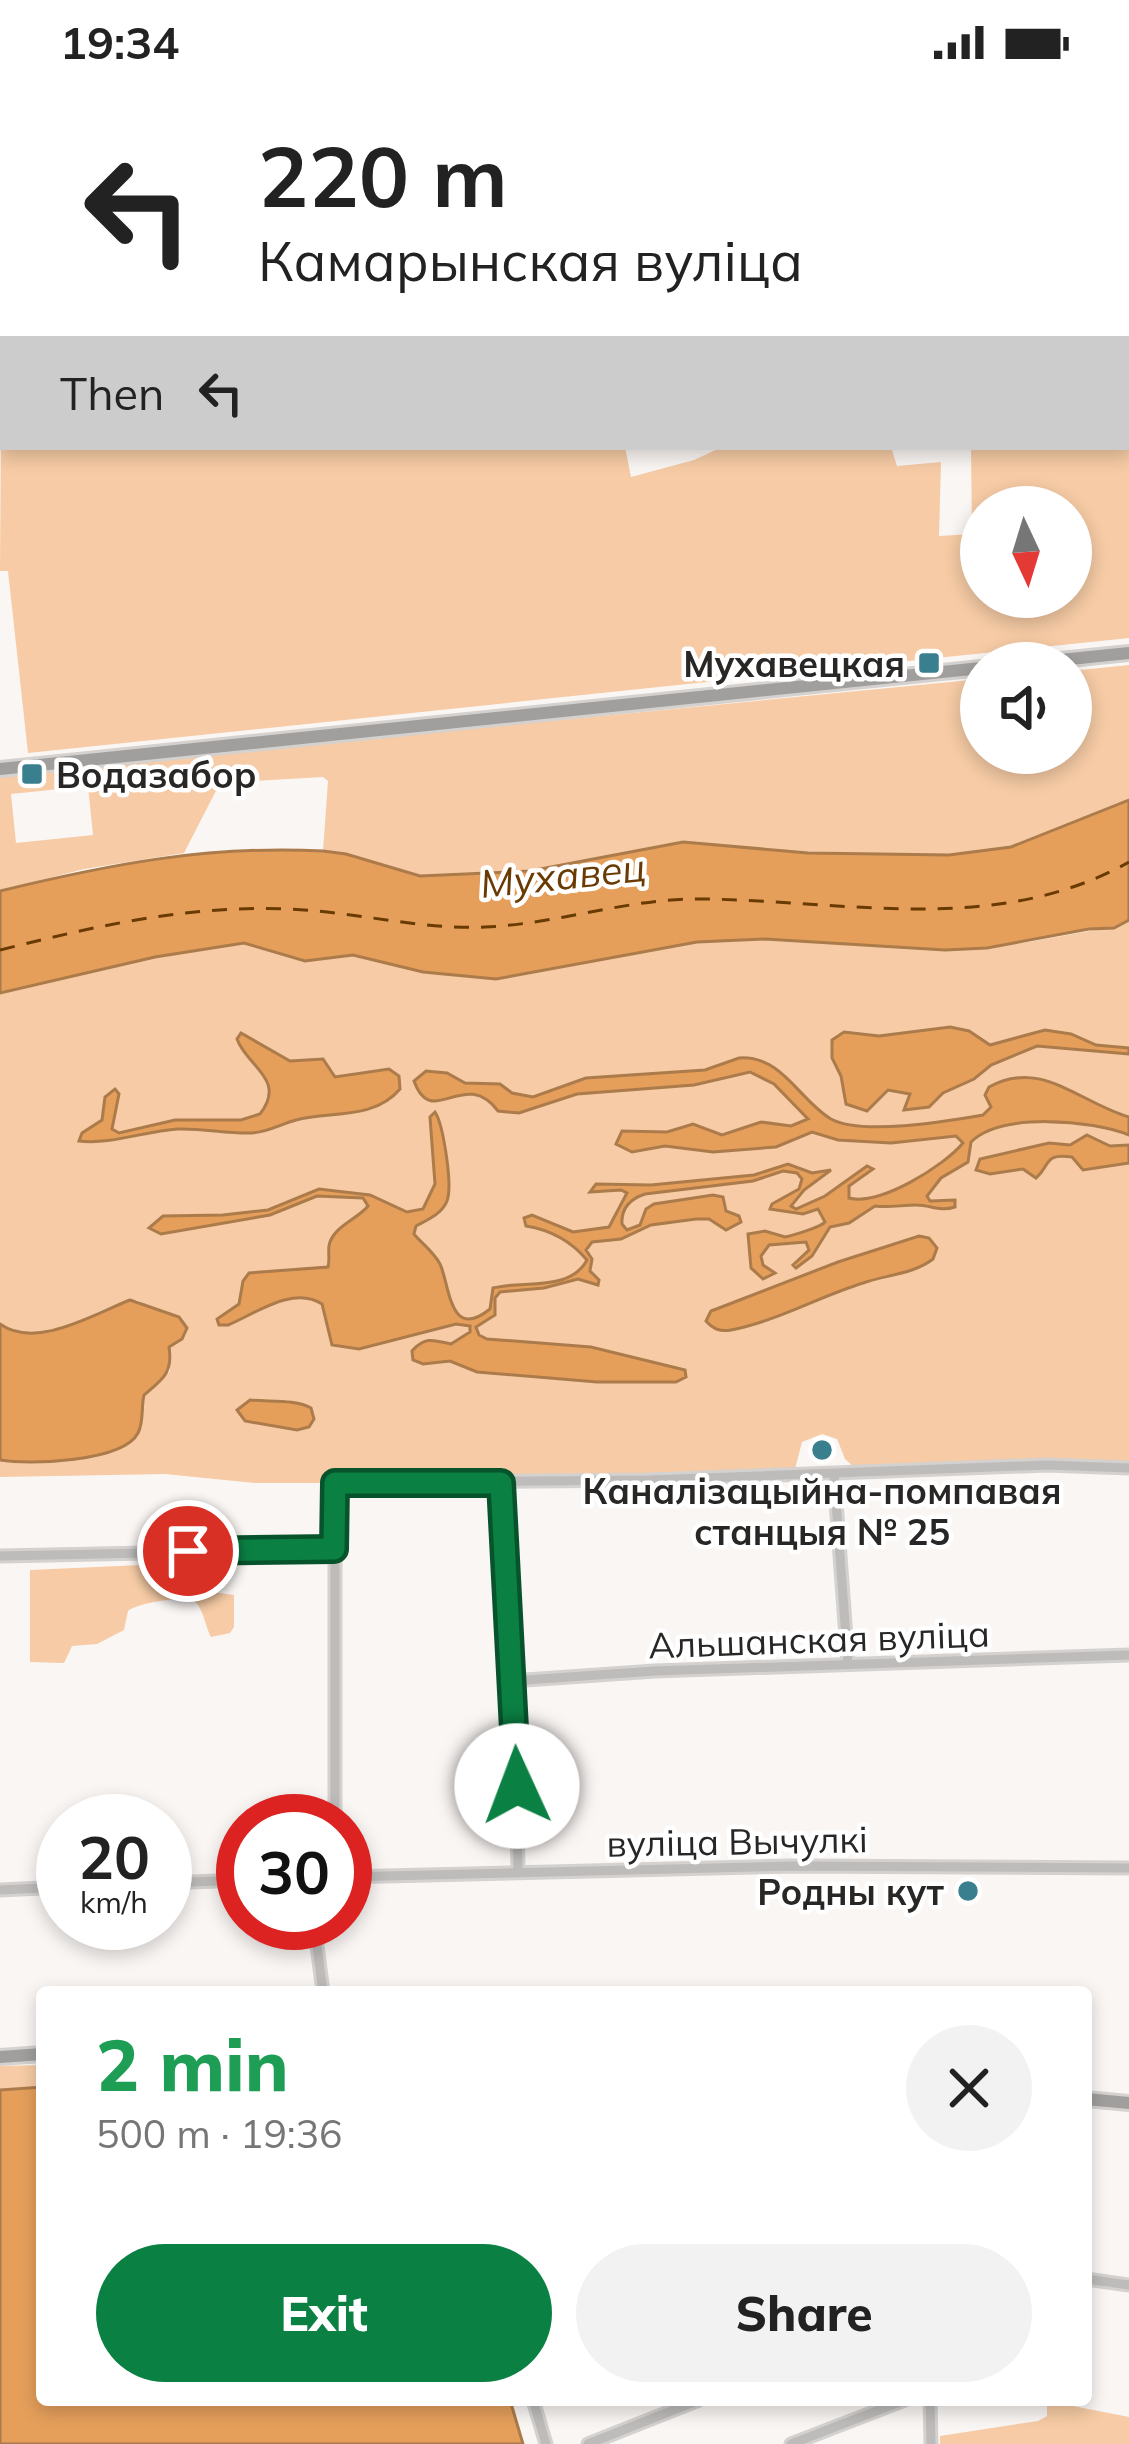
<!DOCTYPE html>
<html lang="en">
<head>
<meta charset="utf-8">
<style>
	:root { --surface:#fff; --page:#f2f2f2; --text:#222; --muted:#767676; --accent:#0b8043 }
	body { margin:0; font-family:Mulish,sans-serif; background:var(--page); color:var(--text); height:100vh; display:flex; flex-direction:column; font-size:45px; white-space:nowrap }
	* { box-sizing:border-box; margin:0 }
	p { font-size:39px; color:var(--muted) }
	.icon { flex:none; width:66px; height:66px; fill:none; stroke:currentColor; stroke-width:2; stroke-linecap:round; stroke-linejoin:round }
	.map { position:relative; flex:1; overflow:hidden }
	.drawer { position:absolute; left:36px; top:1902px; width:1056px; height:420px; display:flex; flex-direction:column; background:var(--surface); border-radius:12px; box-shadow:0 6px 18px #0003 }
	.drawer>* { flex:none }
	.top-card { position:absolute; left:0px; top:0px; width:1131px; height:366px; box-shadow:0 6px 18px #0003; background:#fff; color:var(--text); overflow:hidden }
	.needle { width:78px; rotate:176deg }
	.buttons { position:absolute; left:960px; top:402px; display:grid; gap:24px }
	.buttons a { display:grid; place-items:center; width:132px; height:132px; border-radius:50%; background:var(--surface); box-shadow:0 6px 18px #0003; font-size:60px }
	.speed { position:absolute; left:36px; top:1710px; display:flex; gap:24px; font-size:60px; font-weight:700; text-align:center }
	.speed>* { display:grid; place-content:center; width:156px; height:156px; border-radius:50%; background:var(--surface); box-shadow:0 6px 18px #0003; line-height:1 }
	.speed small { font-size:30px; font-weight:400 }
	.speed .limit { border:18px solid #d22; background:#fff; color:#111 }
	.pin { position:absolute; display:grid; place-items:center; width:102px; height:102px; color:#fff; margin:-51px; border:6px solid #fff; border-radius:50%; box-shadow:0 3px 12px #0007 }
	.me { position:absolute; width:132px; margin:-66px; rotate:358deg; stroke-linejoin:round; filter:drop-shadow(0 0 9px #0008) }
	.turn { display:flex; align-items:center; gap:42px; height:252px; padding:0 60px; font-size:54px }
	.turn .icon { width:156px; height:156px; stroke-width:2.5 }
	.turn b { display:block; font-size:84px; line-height:102px }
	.then { display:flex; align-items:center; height:114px; padding:0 60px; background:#0003; gap:24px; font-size:45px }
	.round { display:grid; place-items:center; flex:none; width:126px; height:126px; border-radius:63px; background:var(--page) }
	.summary { display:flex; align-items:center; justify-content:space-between; height:204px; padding:0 60px }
	h1 { font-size:72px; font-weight:800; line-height:90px; color:#1e9e55 }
	.button { display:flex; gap:24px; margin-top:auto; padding:24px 60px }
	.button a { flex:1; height:138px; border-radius:72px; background:var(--accent); color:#fff; font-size:48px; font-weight:800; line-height:138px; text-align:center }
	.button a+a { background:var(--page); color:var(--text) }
	.status { display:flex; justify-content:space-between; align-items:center; height:84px; padding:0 60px; background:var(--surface); direction:ltr }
	.status svg { height:33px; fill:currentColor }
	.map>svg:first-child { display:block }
</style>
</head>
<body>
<div class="status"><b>19:34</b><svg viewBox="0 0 49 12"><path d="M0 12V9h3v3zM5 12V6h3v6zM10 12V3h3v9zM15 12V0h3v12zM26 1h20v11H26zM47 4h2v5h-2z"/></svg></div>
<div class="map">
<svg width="1129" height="2360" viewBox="0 0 1129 2360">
	<rect width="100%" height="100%" fill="#faf6f4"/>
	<g fill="#f6cba5" fill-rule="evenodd">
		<path d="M3,52V363H625L631,393L694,376L722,363H891L897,382L941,378L939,452L972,450L971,363H1128L1129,105V554L28,669L8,487H0ZM981,423H1071V513H981Z"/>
		<path d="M1129,581V716L1011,763L949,771L808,769L683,758L530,787L420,792L346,770L323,767L328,697L323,693L220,699L184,769L84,785L0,807V689L24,691L47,686L981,595V669H1071V587ZM88,702L93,751L16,759L11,710Z"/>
		<path d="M1129,836V1380L1040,1378L855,1384L845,1375L837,1355L822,1350L802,1358L795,1385L785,1388L564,1393L326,1391L325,1399H255L165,1390L0,1393V1376C29,1381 108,1378 130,1358C142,1348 136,1327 144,1313C149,1303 163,1296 170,1287L169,1263L186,1250L179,1233L159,1228L137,1216C95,1220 42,1270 0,1240V909L155,873L244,859L313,877L353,871L423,888L496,895L697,858L765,855L945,866L1029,858L1122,841Z"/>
		<path d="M208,1478L212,1508L234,1511V1543L230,1549L211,1553C206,1544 203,1524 195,1518C184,1511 137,1519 128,1527L124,1546L97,1560L72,1562L64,1579L30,1578V1486Z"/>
		<path d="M42,1981V2003L0,2006V1982Z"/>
		<path d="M1047,2316H1069L1073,2322L1129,2333V2360H940V2352L1038,2337L1047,2332Z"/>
	</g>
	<g fill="#e59f5b" stroke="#ac7b4b" stroke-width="3">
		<path d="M1129,716V836L1114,844L1089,845L987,864L945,866L765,855L697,858L496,895L423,888L353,871L305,877L244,859L155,873L0,909V807C111,780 209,761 323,767L346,770L420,792L530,787L683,758L808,769L949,771L1011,763Z"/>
		<path d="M950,943L969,947L990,961L1045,946L1071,950L1096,961L1129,964V970L1037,962L991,981L974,995L943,1009L929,1023L904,1026L910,1010L888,1006L867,1027L846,1020L841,992L832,974V956L844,948L879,952Z"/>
		<path d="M241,949L290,977L323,975L335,993L389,985L399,992L400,1005C374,1036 331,1027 296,1036C281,1040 269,1048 252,1049C227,1050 203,1044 178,1045C144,1047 111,1061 79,1057L82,1049L102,1036L105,1013L115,1005L119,1010L112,1045L119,1049L175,1036H241L260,1030C287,995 247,983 237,955Z"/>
		<path d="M739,974C782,971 799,1016 831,1035C862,1052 948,1037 983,1031L991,1023L985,1011L989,1003C1041,974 1078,1018 1129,1033V1051C1092,1036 1001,1028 971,1058L968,1078L941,1094L927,1112L930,1117L955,1116V1123C939,1128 931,1121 916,1121C901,1121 890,1124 875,1122L849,1139L830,1143L812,1172L796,1184L793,1181L809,1166L806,1158L769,1161L761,1172L763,1181L775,1189L763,1195L751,1184L748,1150L765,1147L785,1153C794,1151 821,1143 825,1138L818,1125L803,1130L770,1125L772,1120L799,1105L802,1095L797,1089L783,1087L753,1097L645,1110C630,1115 621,1124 622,1140L627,1146L640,1141L646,1125L654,1120L713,1111L723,1113L726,1127L739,1132L741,1138L726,1146L709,1135H696L651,1141L621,1155L592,1158L586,1166L592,1175L590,1187L599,1196L598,1201L578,1195L544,1204L500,1208L495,1214V1231L476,1243L479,1251L487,1255L591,1263L685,1286L686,1293L676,1298H597L477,1288L450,1277L423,1280L413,1276L412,1267C425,1252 434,1256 451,1260L470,1248V1242L456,1240L359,1265L332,1261L322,1220C293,1201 255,1230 228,1241H219L217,1235L239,1220L243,1197L249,1189L328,1183C330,1176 328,1169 329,1162C332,1143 358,1135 368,1122L363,1114L317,1112L270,1131L161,1150L149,1144L163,1132L223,1131L268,1126L319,1105L370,1111L407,1128L423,1125L435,1100L430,1033L435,1028C443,1040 453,1101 447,1117C442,1130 427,1136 416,1142L414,1150C422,1160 433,1167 440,1180C450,1201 449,1258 490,1225L493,1204C523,1196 570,1208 587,1176C571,1157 551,1146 526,1142L524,1134L532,1131L573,1148L609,1143L627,1109L621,1106L590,1108L596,1100L651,1101L754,1091L788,1080L812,1089L831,1086L804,1106L791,1122L796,1125L825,1112L867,1082L873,1085L849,1102V1114C880,1122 944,1082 963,1059L956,1052L891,1059L838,1056L812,1048L776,1063L713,1068L665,1062L632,1068L616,1060L622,1047L667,1048L693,1040L722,1051L761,1038L791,1042L808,1035L774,1000L750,988L694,1001L577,1010L519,1029L498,1027C464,982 432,1047 414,997L426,987L447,989L465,999L500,1000L512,1009L533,1013L586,994L705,986Z"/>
		<path d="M1087,1051L1110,1062L1129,1061V1079L1083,1086L1072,1073C1043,1069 1051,1081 1036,1094L1023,1085L990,1090L976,1086L980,1075L1049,1059L1070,1061Z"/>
		<path d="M919,1152L929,1154L937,1164L933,1175C914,1190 885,1191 863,1199C818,1213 777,1237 731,1246C720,1248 713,1245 706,1237L711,1227L719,1224L838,1178Z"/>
		<path d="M130,1216L179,1233L187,1244L182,1255L169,1263C173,1289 163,1295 144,1311C141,1323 144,1338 138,1349C123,1378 29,1381 0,1376V1240C36,1266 94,1230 130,1216Z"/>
		<path d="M250,1316C269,1318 296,1315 311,1324L314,1335L309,1343L297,1346L245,1337L237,1326Z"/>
		<path d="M42,2003V2316H510L523,2360H0V2006Z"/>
	</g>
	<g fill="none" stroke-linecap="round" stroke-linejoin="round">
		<path stroke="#693b03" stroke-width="3" stroke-dasharray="15 12" stroke-linecap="butt" d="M0,866C96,842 187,821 286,825C353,827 419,846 485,843C558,840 629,814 701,815C846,816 995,853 1129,778"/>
		<g stroke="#d4d1cf" stroke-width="15">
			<g id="street">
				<path d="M834,1391L848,1580"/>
				<path d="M501,1399L516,1660L518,1787"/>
				<path d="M0,1472L334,1465"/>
				<path d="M511,1597L655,1587L1129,1571"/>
				<path d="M335,1737V1399L649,1396L1047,1381L1129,1384"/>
				<path d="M345,1793L790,1782L1129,1784"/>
				<path d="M165,1799L243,1796"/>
				<path d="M0,1806L63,1803"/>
				<path d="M314,1839L323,1908"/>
				<path d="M1086,2195L1129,2201"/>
				<path d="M533,2316L546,2360"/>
				<path d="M930,2316L931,2360"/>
				<path d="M588,2360L699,2316"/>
				<path d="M791,2360L905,2316"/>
			</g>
		</g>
		<g stroke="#d4d1cf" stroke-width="18">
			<g id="secondary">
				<path d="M1031,579L1129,569"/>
				<path d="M0,685L981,584"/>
				<path d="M0,1973L42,1970"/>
				<path d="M1086,2015L1129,2019"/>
			</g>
		</g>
		<use href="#street" stroke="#bdbcbb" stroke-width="9"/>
		<use href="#secondary" stroke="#a19f9d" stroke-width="12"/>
	</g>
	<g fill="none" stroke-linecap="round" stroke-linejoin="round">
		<g stroke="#07532c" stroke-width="30">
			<path id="route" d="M188,1467L334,1465L335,1399H501L517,1702"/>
		</g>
		<use href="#route" stroke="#0b8043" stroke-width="21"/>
	</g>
	<g fill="#3a7f8d" stroke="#fff" stroke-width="4.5">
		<rect x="917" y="567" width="24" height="24" rx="6"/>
		<rect x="20" y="678" width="24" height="24" rx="6"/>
		<circle cx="822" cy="1366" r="12"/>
		<circle cx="968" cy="1807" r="12"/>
	</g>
	<g text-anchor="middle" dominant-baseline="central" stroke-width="9" stroke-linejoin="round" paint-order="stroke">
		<g font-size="36" font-weight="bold" fill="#282726" stroke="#fff" text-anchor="end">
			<text x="905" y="579">Мухавецкая</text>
			<text x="56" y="690" text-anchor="start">Водазабор</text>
			<text x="822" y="1406" text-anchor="middle">Каналізацыйна-помпавая<tspan x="822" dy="41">станцыя № 25</tspan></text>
			<text x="944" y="1807">Родны кут</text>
		</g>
		<g font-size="36" fill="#282726" stroke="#fff">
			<text transform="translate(819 1555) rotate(-2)">Альшанская вуліца</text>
			<text transform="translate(737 1757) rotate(-1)">вуліца Вычулкі</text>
		</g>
		<g font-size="39" font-style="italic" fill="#693b03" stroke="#fff">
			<text transform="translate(563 791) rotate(-6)">Мухавец</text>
		</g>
	</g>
</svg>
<div class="buttons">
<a><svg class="needle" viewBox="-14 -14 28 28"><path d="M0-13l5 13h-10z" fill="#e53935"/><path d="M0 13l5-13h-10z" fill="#767676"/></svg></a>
<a><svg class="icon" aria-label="sound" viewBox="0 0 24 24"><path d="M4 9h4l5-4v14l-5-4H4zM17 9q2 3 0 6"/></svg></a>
</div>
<div class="speed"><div>20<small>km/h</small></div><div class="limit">30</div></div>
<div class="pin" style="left:188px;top:1467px;background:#d93025"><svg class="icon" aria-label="arrive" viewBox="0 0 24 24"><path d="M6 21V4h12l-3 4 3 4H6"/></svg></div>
<svg class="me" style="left:517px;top:1702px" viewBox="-20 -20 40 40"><circle r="19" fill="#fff"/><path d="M0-13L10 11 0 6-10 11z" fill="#0b8043"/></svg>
<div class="top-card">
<div class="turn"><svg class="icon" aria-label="left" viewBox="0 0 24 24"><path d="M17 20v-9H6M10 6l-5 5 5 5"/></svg><div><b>220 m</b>Камарынская вуліца</div></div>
<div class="then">Then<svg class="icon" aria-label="left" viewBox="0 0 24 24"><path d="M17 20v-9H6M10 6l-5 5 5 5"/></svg></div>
</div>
<section class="drawer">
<div class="summary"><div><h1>2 min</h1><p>500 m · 19:36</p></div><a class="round"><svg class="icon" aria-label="close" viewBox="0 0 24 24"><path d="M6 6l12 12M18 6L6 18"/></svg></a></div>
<div class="button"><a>Exit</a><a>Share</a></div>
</section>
</div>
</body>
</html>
